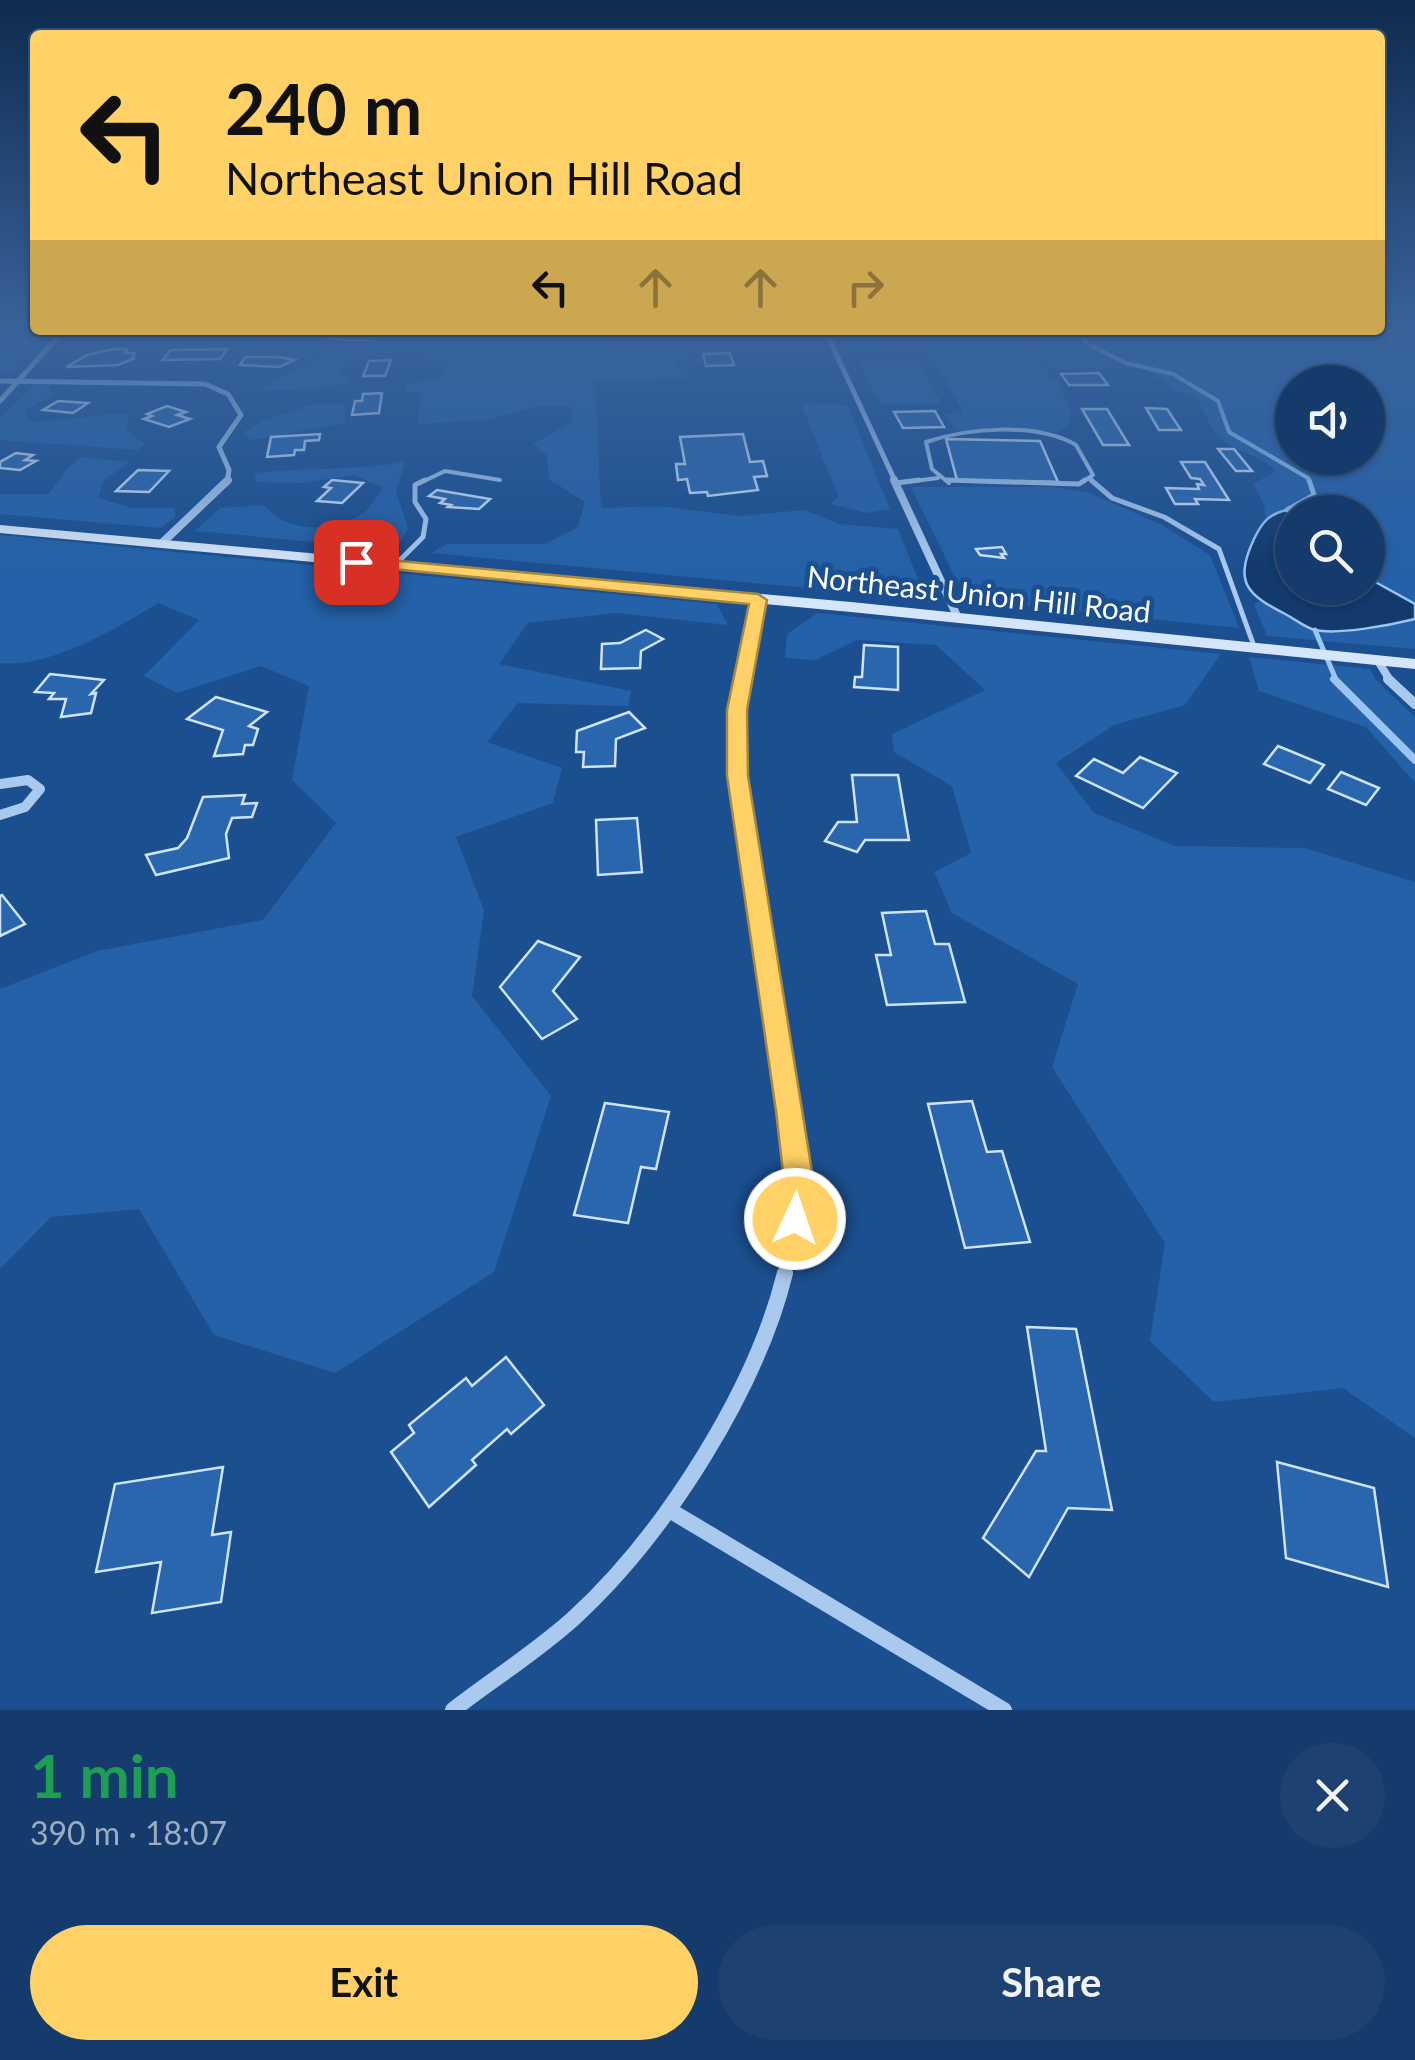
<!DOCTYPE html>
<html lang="en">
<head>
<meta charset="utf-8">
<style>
	:root { --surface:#143b6b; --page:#1d4271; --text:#f1f3f6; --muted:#9dadc1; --line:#33557e; --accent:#ffd166 }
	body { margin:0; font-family:Lato,sans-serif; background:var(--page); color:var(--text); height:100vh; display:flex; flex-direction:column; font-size:38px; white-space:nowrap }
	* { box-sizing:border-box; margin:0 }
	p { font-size:32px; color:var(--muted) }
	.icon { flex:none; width:55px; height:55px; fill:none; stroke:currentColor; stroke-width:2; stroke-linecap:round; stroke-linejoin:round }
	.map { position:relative; height:1710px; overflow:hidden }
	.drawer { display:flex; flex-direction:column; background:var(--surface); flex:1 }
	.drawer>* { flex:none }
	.hud { position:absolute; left:30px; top:30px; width:1355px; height:305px; border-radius:10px; box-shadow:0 2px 8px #0004,0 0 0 2px var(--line); background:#ffd166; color:#111; overflow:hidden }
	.buttons { position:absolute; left:1275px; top:365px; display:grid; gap:20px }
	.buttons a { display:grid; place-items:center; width:110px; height:110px; border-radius:50%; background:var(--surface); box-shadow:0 2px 8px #0004,0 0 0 2px var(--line); font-size:50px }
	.pin { position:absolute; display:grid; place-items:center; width:85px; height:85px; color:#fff; margin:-42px; border-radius:20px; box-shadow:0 5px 15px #0006 }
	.me { position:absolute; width:110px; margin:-55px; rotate:3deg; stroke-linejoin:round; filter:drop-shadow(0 0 8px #0008) }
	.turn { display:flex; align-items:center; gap:35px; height:210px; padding:0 30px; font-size:45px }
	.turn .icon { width:130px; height:130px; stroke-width:2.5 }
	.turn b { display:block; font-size:70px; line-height:85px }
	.lanes { display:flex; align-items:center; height:95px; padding:0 30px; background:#0003; justify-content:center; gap:50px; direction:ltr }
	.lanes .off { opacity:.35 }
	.round { display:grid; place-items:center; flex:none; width:105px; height:105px; border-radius:52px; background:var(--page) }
	.overview { display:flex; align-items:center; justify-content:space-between; height:170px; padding:0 30px }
	h1 { font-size:60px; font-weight:700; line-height:75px; color:#1e9e55 }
	.button { display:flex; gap:20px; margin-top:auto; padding:20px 30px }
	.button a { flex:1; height:115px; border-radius:60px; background:var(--accent); color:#111; font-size:40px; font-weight:700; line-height:115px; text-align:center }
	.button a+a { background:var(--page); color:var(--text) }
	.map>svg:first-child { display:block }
</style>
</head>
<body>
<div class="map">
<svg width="1415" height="1710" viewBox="0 0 1415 1710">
	<rect width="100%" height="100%" fill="#1b4f8f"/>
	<g fill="#2461a8" fill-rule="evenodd">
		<path d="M19,328L52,330L12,372L0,375V353L7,350L0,343V331Z"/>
		<path d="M1380,328H1415V604L1368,578V512L1287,510L1266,519L1264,505L1253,484L1276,471C1262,456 1242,454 1226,442C1208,429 1207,412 1194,395L1177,391L1143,369H1054L1029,337L1009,330ZM1292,382H1368V458H1292Z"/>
		<path d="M82,330H325L322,334L323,350L307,360L296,358L290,347L269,345L233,352L230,343L152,348L111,336H78Z"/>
		<path d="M456,330H646L643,339L601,345V355L635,358L654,348H687V356L674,363L686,378L595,381L601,508L659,506L739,516L804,510L839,524L898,529L926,599L431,553L447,544H545L578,527L585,502L549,479L547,456L533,444L572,422L573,407L542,405L487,420L417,424L421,393L405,391V385L441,377L449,363C425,350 354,347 336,370L352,382L311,389L255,391L343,348L402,339L433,340L459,332Z"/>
		<path d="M841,330H897L896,341L868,352L853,353Z"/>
		<path d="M1023,338L1052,378L1056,379C1065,397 1083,423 1055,432L955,430L945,414L963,412L923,340Z"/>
		<path d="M916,359L941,403L880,405L859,360Z"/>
		<path d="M35,384H49L51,396L25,410L28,421C62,423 94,414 128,413L127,430L145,445L138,450L0,440V419Z"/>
		<path d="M313,404H344L345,423L252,440L243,433C264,417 288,415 313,404Z"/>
		<path d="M839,404L848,407L890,509L867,513L831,504L838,496L802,405Z"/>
		<path d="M81,457L130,462L104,480L98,498L132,508H175V517L161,528L0,514V494H49L65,471Z"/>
		<path d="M405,462L396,491L408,529L401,541L380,548L195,531L220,508L264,505C286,533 332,533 362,514C370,509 377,496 383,488L354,475L302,483L256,482L255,473C305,467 355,471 405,462Z"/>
		<path d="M911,487H1051L1087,492L1162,525L1210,555L1239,628L974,601L962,592Z"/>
		<path d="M0,535L717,604L728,625L616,613L528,623L499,664L631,691L628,706L518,703L487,742L562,768L553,803L456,837L484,910L472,996L551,1096L494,1272L335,1373L214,1335L139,1209L51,1217L0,1269V989L97,951L263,920L336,823L292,780L309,686L261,666L177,693L144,676L199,620L158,603C118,628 48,669 0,663Z"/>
		<path d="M1259,601L1315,630L1390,625L1415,619V649L1267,636L1254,604Z"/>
		<path d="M817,613L1221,654L1185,705L1114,725L1056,763L1094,813L1175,846L1305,848L1415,882V1438L1343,1388L1214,1402L1150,1341L1165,1243L1052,1067L1078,984L952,913L934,872L971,853L952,786L894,752L892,734L985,690L936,645L857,640L815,660L785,658L787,634Z"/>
		<path d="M1249,657L1370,669L1376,680L1415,717V783L1366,727L1259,691Z"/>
	</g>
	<path fill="#123a6d" stroke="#9cc4f0" stroke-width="2.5" d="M1287,510L1294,512L1292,588H1368V578L1415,604V619C1391,625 1339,635 1315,630C1306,628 1296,620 1287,615C1248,595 1233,584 1254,539C1262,522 1269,514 1287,510Z"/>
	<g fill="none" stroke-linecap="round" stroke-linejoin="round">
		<path stroke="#9cc4f0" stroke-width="4" d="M1079,330L1086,343L1126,363L1173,374L1218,401L1229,432L1308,478L1310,483"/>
		<g stroke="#9cc4f0" stroke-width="5">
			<path d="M1287,510L1314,495L1309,480"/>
			<path d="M1315,630L1337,682"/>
		</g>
		<path stroke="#9cc4f0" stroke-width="8" d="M1334,679L1415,760"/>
	</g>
	<g fill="#2a66ad" stroke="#cfe3fa" stroke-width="2.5">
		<path d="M337,330H355L383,331L374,341L328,339Z"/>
		<path d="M114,349H127L125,353H135L132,358H135L118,365L66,367L87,355Z"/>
		<path d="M227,349L220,359L163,360L171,350Z"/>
		<path d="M730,353L734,365L706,366L703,354Z"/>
		<path d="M245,357H279L295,360L279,367L240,365Z"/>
		<path d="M391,360L385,376H363L369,361Z"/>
		<path d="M1099,373L1108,385H1069L1061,374Z"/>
		<path d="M382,393L379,413L352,415L355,401H362L363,394Z"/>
		<path d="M58,401L88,403L73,413L43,410Z"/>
		<path d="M167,406L186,412L177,415L190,419L169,427L144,419L152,416L147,414Z"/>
		<path d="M1146,408L1167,409L1181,430H1159Z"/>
		<path d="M1082,409H1107L1129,445H1103Z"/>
		<path d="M935,411L944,427L903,428L894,412Z"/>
		<path d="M320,434L319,440L305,441L304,450H295L294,455L267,457L271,437Z"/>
		<path d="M743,434L750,462L763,461L767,476L754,477L758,490L708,496L707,492L690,493L687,479L678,480L676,464H685L680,437Z"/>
		<path d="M946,439L1040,441L1058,482L957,480Z"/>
		<path d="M1218,449H1234L1252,471H1236Z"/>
		<path d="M16,453L33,455L25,460L36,461L20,470L0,468V462Z"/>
		<path d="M1181,462H1205L1229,500L1195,499L1198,504H1175L1166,488L1199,489L1197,484L1204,485L1200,479L1191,478Z"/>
		<path d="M138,470L169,471L149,492L116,491Z"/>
		<path d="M332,480L363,483L342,503L317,501L331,488L324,487Z"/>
		<path d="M437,490L490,499L479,509L448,507L451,505L440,503L445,499L429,496Z"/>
		<path d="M1002,547L1006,554H1001L1004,558L980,555L976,549Z"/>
		<path d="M646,630L663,639L641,651L640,668L601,669L602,644L620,643Z"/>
		<path d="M864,645L898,647V690L854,687L855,677H862Z"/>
		<path d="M50,674L104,680L91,694L96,693L91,713L61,717L66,699H49L54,693L35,692Z"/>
		<path d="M216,697L267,712L249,726L258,729L253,745H245L243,754L214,756L223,730L187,719Z"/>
		<path d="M629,712L645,728L616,739L615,766L583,767L584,752H576L577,731Z"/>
		<path d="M1278,746L1324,765L1310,783L1264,764Z"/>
		<path d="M1140,757L1177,773L1143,808L1076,776L1094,759L1123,773Z"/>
		<path d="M1341,772L1379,788L1366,805L1328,789Z"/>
		<path d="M852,775H898L909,840H865L857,852L825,841L838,822H857Z"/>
		<path d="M245,795L242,804L257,803L252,817L232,818L226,834L229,858L156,875L146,855L178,848L187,838L203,797Z"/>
		<path d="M637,818L642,872L598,875L596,820Z"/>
		<path d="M2,895L25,924L0,936V896Z"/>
		<path d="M926,911L935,944H949L965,1002L887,1005L876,955H891L882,913Z"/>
		<path d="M538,941L580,957L553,991L577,1019L542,1039L500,987Z"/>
		<path d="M972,1101L987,1152L1002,1151L1030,1242L965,1248L928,1104Z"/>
		<path d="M605,1103L669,1112L656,1169L641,1167L628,1223L574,1215Z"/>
		<path d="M1027,1327L1076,1329L1112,1510L1068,1508L1029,1577L983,1538L1036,1451H1046Z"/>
		<path d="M506,1357L544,1405L511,1434L507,1429L472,1460L476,1465L429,1507L391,1452L414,1433L409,1425L466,1378L472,1386Z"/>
		<path d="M1277,1462L1374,1488L1388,1587L1286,1558Z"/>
		<path d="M223,1467L212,1535L231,1532L221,1602L152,1613L161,1562L96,1572L115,1484Z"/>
	</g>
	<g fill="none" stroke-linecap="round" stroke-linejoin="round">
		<g stroke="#a9c9ee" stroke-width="4">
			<path d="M1091,480L1094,483"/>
			<path d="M420,483L445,471L500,480"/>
			<path d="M898,483L938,478"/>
			<path d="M949,483L932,469L926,442C968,428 1036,422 1076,445L1093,475L1081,483"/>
		</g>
		<g stroke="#a9c9ee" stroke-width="5">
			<path d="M946,480L1079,484L1085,480"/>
			<path d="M1091,480L1112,498L1164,517L1219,549L1255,649"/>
			<path d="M896,483L919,480"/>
			<path d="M395,565L423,537L426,519L415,502V485L425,480"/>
		</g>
		<g stroke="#a9c9ee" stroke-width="5">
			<path d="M825,330L896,483"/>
			<path d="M0,381L205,384L228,394L241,415L219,447L229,470L227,483"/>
			<path d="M0,401L64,330"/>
		</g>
		<g stroke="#a9c9ee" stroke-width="8">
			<path d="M894,480L958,618"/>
			<path d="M162,543L228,480"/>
			<path d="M1378,661L1391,682"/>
			<path d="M742,682L758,599"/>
		</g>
		<g stroke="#a9c9ee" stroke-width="10">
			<path d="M743,679C726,766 749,854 762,940"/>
			<path d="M1388,679L1415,704"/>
			<path d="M0,784L28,780L40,789L25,807L0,815"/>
		</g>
		<path stroke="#a9c9ee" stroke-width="12" d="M762,938L800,1190L784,1276"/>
		<g stroke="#a9c9ee" stroke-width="16">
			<path d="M671,1511L1004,1710"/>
			<path d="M453,1710C493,1679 538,1651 575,1617C664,1535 756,1391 785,1273"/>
		</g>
		<path fill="#d6e6fa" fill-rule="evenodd" d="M0,525L851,602L1415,659V669L851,612L0,533Z"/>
	</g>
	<linearGradient id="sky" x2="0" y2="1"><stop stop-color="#0f2b4f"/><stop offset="0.58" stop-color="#39639b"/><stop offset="1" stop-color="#39639b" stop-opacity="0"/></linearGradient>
	<rect width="1415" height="568" fill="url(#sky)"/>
	<path fill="#ffd166" stroke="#a68842" stroke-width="2.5" d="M356,557L758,594L767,600L747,710L748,776L815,1190L806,1229L795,1233L784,1229L779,1219L785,1190L776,1111L727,776V710L749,604L351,565V558Z"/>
	<g text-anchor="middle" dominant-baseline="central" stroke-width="10" stroke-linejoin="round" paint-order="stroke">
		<g font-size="30" fill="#fff" stroke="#1b4f8f">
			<text transform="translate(979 593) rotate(6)">Northeast Union Hill Road</text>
		</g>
	</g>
</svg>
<div class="buttons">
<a><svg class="icon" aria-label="sound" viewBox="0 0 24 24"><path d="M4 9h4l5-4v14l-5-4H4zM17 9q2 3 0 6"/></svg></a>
<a><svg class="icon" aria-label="search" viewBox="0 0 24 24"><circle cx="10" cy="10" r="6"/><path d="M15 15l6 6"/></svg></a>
</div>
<div class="pin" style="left:356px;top:562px;background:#d93025"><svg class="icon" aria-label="arrive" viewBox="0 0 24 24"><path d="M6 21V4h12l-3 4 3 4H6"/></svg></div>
<svg class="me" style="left:795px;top:1219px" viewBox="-20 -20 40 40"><circle r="17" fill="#ffd166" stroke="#fff" stroke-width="3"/><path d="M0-11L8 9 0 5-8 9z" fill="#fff"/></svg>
<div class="hud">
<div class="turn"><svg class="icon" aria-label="left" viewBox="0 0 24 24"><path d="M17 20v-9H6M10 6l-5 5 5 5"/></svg><div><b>240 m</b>Northeast Union Hill Road</div></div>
<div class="lanes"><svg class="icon" aria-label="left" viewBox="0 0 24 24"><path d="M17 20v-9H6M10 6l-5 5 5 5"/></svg><svg class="icon off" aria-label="ahead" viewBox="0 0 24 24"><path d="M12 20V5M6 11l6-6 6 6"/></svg><svg class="icon off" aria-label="ahead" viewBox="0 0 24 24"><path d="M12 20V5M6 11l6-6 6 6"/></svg><svg class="icon off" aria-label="right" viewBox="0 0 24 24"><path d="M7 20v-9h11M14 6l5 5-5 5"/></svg></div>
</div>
</div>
<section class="drawer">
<div class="overview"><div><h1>1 min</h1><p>390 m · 18:07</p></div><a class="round"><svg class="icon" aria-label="close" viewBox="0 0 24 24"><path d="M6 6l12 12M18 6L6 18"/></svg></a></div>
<div class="button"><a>Exit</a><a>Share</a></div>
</section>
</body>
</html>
